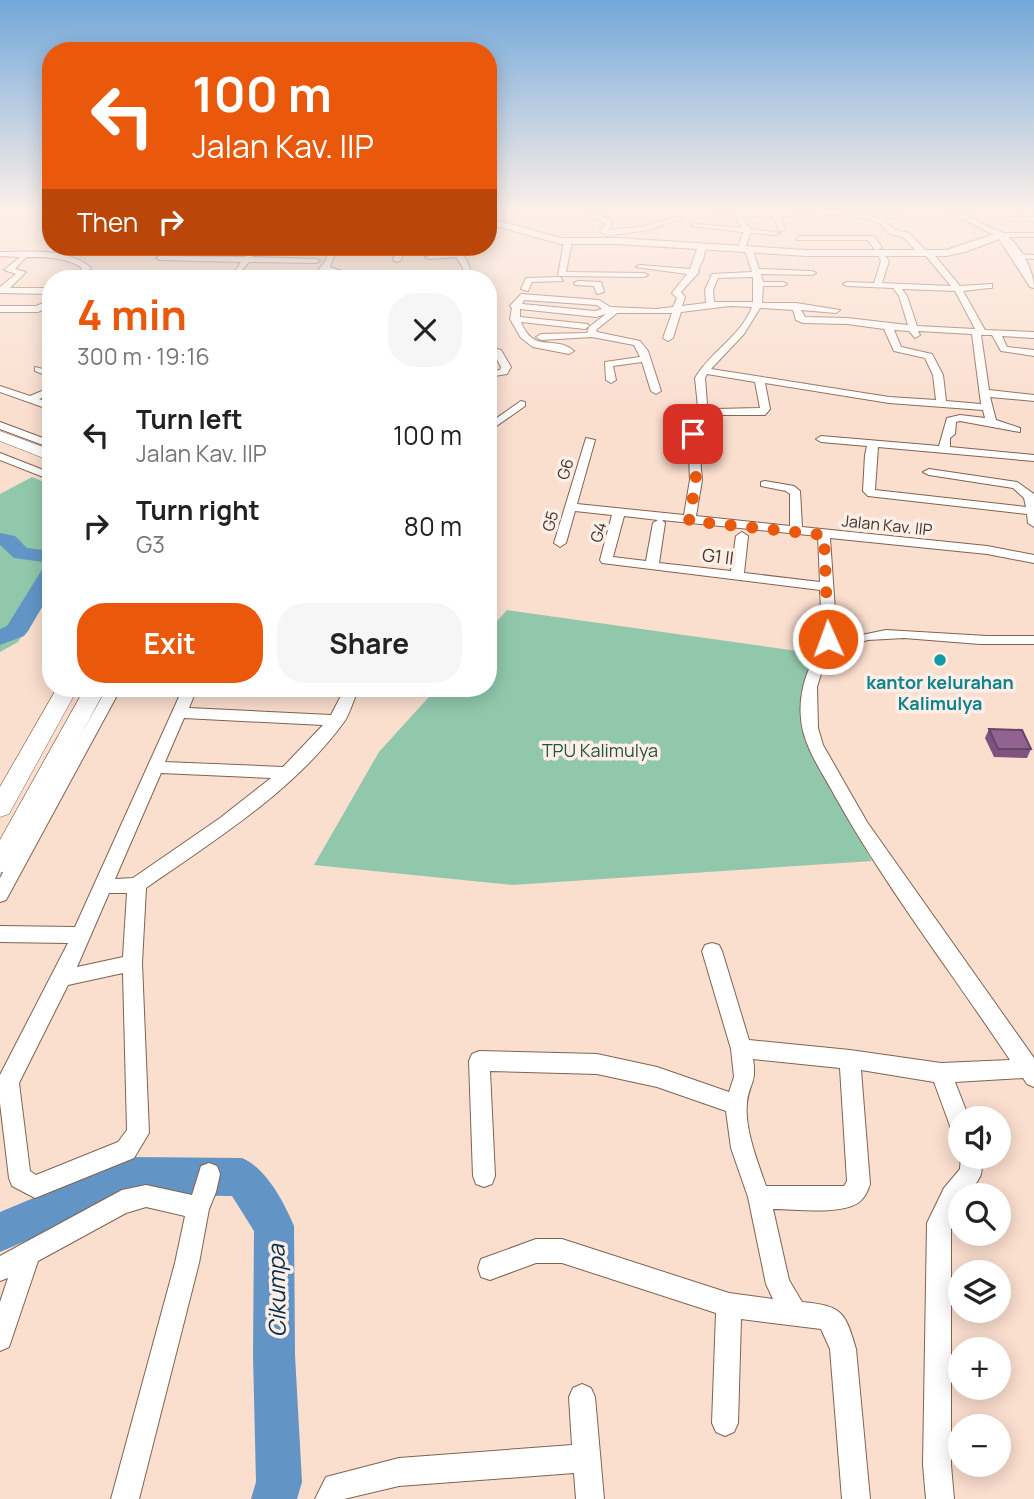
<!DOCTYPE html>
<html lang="en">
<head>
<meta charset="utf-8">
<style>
	:root { --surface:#fff; --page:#f6f6f6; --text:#222; --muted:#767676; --accent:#ea580c }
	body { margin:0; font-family:Manrope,sans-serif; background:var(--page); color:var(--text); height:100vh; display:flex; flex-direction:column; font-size:26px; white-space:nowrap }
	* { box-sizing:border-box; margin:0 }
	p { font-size:23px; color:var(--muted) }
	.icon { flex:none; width:38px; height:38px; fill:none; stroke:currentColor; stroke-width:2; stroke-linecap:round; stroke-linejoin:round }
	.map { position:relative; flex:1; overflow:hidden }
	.panel { position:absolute; left:42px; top:270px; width:455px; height:427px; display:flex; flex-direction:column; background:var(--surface); border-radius:28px; box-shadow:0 4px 18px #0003 }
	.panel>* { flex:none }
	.top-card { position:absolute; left:42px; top:42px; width:455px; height:214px; border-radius:28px; box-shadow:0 4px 18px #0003; background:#ea580c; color:#fff; overflow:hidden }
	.tools { position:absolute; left:948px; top:1106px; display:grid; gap:14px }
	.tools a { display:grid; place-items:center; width:63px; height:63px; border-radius:50%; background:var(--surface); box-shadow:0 4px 18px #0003; font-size:35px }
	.pin { position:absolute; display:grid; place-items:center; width:60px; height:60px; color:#fff; margin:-30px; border-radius:14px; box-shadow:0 4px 10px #0006 }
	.me { position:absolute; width:77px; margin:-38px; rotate:358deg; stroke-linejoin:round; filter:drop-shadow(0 0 5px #0008) }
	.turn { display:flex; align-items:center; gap:24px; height:147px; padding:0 35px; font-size:32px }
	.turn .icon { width:91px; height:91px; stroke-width:2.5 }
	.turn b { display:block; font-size:49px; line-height:60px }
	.then { display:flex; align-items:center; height:66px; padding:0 35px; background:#0003; gap:14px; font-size:26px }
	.round { display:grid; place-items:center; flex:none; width:74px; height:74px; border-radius:28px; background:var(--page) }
	.headline { display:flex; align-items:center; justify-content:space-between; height:119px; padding:0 35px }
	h1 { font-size:42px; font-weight:700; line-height:52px; color:var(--accent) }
	.action { display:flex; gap:14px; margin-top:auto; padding:14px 35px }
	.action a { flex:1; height:80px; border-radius:28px; background:var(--accent); color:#fff; font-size:28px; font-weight:700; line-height:80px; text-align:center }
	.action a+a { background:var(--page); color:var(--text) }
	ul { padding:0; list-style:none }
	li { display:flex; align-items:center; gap:21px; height:91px; padding:0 35px }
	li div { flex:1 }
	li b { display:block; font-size:26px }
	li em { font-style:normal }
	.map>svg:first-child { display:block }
</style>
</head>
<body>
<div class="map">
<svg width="1034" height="1499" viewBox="0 0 1034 1499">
	<rect width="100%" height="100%" fill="#fadece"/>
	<g fill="#91c8ac">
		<path d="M32,477L51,485V591L18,642L0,652V494Z"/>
		<path d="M507,610L811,653L802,712L815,760L872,861L512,885L314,865L379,752L437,688H488V631Z"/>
	</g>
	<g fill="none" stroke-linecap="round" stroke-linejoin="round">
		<g fill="#6295c6" fill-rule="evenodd">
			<path d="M0,533L15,536L27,548L51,551V563L14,558L0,545Z"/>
			<path d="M51,567V592L28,631L24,636L0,645V629L7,626L43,568Z"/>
			<path d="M132,1157L242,1158C266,1168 284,1202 294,1226L295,1355L302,1482L297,1499H251L256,1482L253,1355L254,1231L232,1196L133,1195L0,1252V1212Z"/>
		</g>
		<g stroke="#816351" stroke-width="2">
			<g id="minor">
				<path d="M581,211H591L613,221L608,230L647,226L677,216L681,218L648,230L606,236L600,231L606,224Z"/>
				<path d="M705,211H846L879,218L881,214L904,211L903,217L886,218L884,221L895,230L909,233L927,252H932L960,286L992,284V288H989L963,291L985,330L1034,332V338L1002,336L1007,347L1034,350V356L1001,351L992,335H981L989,390L1034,395V401L990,397L996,420L1020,428V432L960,421L956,422L955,434L950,438V447L1034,455V461L878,447L875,490L1026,507L1024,498L1013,488L929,475L923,472L929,469L1017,482L1034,494V527L1028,523L1027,514L868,496L863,491L865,455L867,446L821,442L816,439L821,436L939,446L947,418L960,415L985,418L983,410L889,403L765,383L770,409L765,415H713L698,407L695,378C710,352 741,336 752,307L730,306L681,312L673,338L668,341L663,338L672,313H617L596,330L597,332L640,341L648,351L661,391L656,394L651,391L642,362L613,366L616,380L611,383L606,380L605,362L640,357L634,345L592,337L541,340L536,337L541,334L587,333L589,327L606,314L596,317L520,309V317L588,324L589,326L585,329L521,322C534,355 555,334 574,351L569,354L533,347L521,338L510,319L512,308L510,306L521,294L599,300L610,307L656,309L673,307L677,298L672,293L687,274L636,267L640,265L690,269L698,246L702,244L706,246L703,260L698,270L699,272L681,292L685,297L682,306L706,303L705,290L712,274L752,272L745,250L738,248L743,232L690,226L694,224L742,228L735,216ZM839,215L870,219L882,225L889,234L903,237L921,256H926L951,286L882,283L889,261L882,252L878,254L881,261L874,283L847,282L843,284L847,286L893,288L899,296L908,325L847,318L805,317L801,310L836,313L840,310L796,303H762L763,286H783L787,284L783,282H763L761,274L812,275L816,273L812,271L759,269L752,248L746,246L750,233L776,235L780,233L750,229L742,216H773L778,229L782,231L786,229L780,216ZM753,277V302H714L713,290L718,278ZM902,289L955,291L975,329L917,326L907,296ZM524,300L597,305L602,309L595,311L522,304ZM760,308L793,310L796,320L803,323L847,324L884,329L894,351L925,358L933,375L936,400L889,397L711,369L744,334ZM894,330L909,331L915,338L920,335L918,331L972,334L981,404L946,401L943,375L932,354L901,347ZM707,374L755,382L760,408L715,409L707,404L705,378Z"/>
				<path d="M947,211H956L1002,233H1034V237H998Z"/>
				<path d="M1003,217H1034V221H1006Z"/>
				<path d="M488,228L492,230V235L488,237Z"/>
				<path d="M799,236H868L875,237L882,248L875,250L868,240H796Z"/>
				<path d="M568,239L572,241L566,272L644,273L648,275L644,277L558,276L564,241Z"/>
				<path d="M248,247L259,248L252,257L316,259L320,261L316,263L249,262L236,277L138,275L120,278L137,271L234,273L241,262L160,260L156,258L160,256L245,257L250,249Z"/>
				<path d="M328,247L400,250L404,252L401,260L397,262L393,260L395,254L336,251L330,267L363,278H351L327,271L320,278H312L326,260Z"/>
				<path d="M400,247H430L431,248L427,250Z"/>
				<path d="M450,247H458C464,257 472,265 470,278H462L463,268L456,257L429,259L425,257L453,252Z"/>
				<path d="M0,252C29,252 68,247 91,268L82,278H74L82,268C66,257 45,257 26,257L15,269L26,272L10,288H51V294L0,293V287L16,274L4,270L20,257L0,256Z"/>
				<path d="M1017,254L1034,255V259L1014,258Z"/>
				<path d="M560,277L563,281L532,282L528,291L521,289L526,278Z"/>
				<path d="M578,281L601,282L604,292L597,294L594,286L575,285L574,283Z"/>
				<path d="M51,300V306L38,312H0V306H36Z"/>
				<path d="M489,347L501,350L511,367L507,374L488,377V371L500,370L501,367L494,354L488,350Z"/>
				<path d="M35,367L51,371V377L35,371Z"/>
				<path d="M0,386L30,396L51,387V394L39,399L51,403V410L0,392Z"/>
				<path d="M521,401L525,402V406L488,432V424Z"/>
				<path d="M0,422L51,441V448L0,429Z"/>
				<path d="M693,431L698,434L702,480L696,516L790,526V494L786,491L761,486V482L765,481L794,486L800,491L802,527L987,546L1034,555V563L987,554L830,538L837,640L886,630L987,636H1034V644H980L904,638L868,640L835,650L824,664L817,687L818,728L823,745L867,822L1034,1058V1087L1027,1084L1023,1078L955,1082L969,1118H961V1137L953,1134L934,1082L861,1070L870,1184C868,1191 864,1199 858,1203C839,1215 796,1209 773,1209L789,1280L802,1302C842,1306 845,1311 856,1349L870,1499H842L830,1349L821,1329L741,1319L738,1423L734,1432L725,1436L716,1432L712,1423L716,1313L562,1263H536L490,1280L481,1277L478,1268L481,1259L536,1239H562L729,1293L773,1299L766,1284L748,1197L731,1148L726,1111L657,1087L597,1074L490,1071L495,1176L492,1184L484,1187L476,1184L473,1176L469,1061L472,1054L479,1051L597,1054L657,1067L729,1092L734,1077L731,1049L702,951L705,945L712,943L719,945L722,951L749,1040L850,1050L941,1063L1010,1060C952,973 887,889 836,798C825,777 809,755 803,731C796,702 804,669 823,646L820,590L602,563L600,560L612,515L575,511L566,543L560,547L554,543L586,438L595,440L577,504L684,515L690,480L688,434ZM624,516L658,520L653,523L646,561L613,557ZM662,520L818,536L820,582L744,573L748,536L742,532L736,536L731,571L659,563L665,523ZM753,1059L840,1068L847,1181L844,1186H766C758,1163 744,1128 747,1103C749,1083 757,1084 753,1059Z"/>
				<path d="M0,453L51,473V480L0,460Z"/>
				<path d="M107,688H121L6,900L0,902V878Z"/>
				<path d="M183,688H197L189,708L331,715L345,688H359C354,698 350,714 344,722C294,791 215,840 146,888L142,963L149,1133L134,1158L35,1198L12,1186L9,1178L0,1103V1075L68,943L0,942V926L75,927ZM184,718L323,725L283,767L165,762ZM161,773L271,778L220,818L133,878L115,879ZM109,893H127L123,957L77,967ZM123,973L127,1130L118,1142L36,1175L30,1171L19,1083L68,985Z"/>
				<path d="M961,1155L982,1157C983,1179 979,1179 966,1195H961V1202L951,1223V1465L954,1499H926L923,1465L927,1223L944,1188L960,1169Z"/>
				<path d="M209,1163L217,1166L220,1174L216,1192L209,1209L199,1263L139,1499H111L175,1263L185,1216L146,1207L126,1213L38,1261L9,1347L0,1351V1302L8,1278L0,1281V1256L122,1190L146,1185L192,1195L201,1166Z"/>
				<path d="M582,1384L591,1388L595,1397L604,1499H576L574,1473L399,1486L344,1499H315L326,1477L399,1458L572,1445L569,1397L573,1388Z"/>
			</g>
		</g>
		<g stroke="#816351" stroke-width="2">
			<path id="tertiary" d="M488,218L561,238H617L807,250H946L1001,232C1018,240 1034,270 1034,288L1030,287L999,239L965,252L946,256H807L617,244H561L488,224Z"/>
		</g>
		<g stroke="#816351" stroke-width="1">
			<g id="secondary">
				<path d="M0,431L51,450V461L0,441Z"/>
				<path d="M57,688H78L9,814L0,817V787Z"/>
				<path d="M85,688H106L9,870L0,873V840Z"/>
			</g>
		</g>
		<use href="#minor" fill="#fff" fill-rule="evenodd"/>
		<use href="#tertiary" fill="#fff" fill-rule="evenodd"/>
		<use href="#secondary" fill="#fff" fill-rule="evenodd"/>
	</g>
	<path fill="#7e547e" d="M989,729L1031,749L1027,758L994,757L985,738Z"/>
	<path fill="#926293" stroke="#664567" stroke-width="2" d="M989,729L1022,730L1031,749H998Z"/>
	<linearGradient id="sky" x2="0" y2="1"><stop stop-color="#72a8da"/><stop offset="0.5" stop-color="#fdf0e9"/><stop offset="1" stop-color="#fdf0e9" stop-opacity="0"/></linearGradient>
	<rect width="1034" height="421" fill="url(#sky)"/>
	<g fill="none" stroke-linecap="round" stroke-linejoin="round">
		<path stroke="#ea580c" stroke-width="12" stroke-dasharray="0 21.6" d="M693,434L696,480L689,521L824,535L828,639"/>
	</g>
	<circle fill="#0f9aa8" stroke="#fdeee6" stroke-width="2.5" cx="940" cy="660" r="7"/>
	<g text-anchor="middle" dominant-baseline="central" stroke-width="7" stroke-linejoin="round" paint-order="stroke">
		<g font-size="16" fill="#3f322a" stroke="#fdeee6">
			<text transform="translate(565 469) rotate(-74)">G6</text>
			<text transform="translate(550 521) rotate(-74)">G5</text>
			<text transform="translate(887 525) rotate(6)">Jalan Kav. IIP</text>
			<text transform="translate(598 532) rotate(-74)">G4</text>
		</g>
		<g font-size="18" fill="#3f322a" stroke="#fdeee6">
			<text transform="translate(718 556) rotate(7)">G1 II</text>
		</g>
		<g font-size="18" font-weight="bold" fill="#0d838f" stroke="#fdeee6">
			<text x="940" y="682">kantor kelurahan<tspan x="940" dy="21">Kalimulya</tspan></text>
		</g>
		<g font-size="18" fill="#1e573f" stroke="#fdeee6">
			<text x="600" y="750">TPU Kalimulya</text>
		</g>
		<g font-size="23" font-style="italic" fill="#052d4e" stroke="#fdeee6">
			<text transform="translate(276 1291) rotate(-91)">Cikumpa</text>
		</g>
	</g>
</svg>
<div class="tools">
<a><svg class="icon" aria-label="sound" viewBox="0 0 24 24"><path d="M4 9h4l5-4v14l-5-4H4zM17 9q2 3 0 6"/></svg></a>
<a><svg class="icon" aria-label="search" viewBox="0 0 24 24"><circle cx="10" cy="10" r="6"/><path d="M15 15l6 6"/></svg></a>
<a><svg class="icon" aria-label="layers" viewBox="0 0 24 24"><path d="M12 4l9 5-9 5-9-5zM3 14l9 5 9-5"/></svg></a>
<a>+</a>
<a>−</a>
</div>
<div class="pin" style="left:693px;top:434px;background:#d93025"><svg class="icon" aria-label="arrive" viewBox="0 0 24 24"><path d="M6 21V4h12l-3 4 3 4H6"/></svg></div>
<svg class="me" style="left:828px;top:639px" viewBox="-20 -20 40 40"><circle r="17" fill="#ea580c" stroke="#fff" stroke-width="3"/><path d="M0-11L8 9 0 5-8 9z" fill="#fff"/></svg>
<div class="top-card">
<div class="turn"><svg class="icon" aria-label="left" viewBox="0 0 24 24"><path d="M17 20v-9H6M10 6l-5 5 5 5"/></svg><div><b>100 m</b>Jalan Kav. IIP</div></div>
<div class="then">Then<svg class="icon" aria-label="right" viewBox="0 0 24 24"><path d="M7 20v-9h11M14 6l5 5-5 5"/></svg></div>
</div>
<section class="panel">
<div class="headline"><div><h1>4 min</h1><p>300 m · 19:16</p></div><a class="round"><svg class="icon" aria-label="close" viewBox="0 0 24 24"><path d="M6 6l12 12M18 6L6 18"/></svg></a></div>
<ul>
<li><svg class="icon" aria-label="left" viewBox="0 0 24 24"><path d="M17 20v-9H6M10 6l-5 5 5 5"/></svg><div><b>Turn left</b><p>Jalan Kav. IIP</p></div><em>100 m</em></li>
<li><svg class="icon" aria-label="right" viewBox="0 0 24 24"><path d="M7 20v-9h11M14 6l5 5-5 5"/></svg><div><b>Turn right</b><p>G3</p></div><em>80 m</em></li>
</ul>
<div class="action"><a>Exit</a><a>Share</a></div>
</section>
</div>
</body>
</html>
